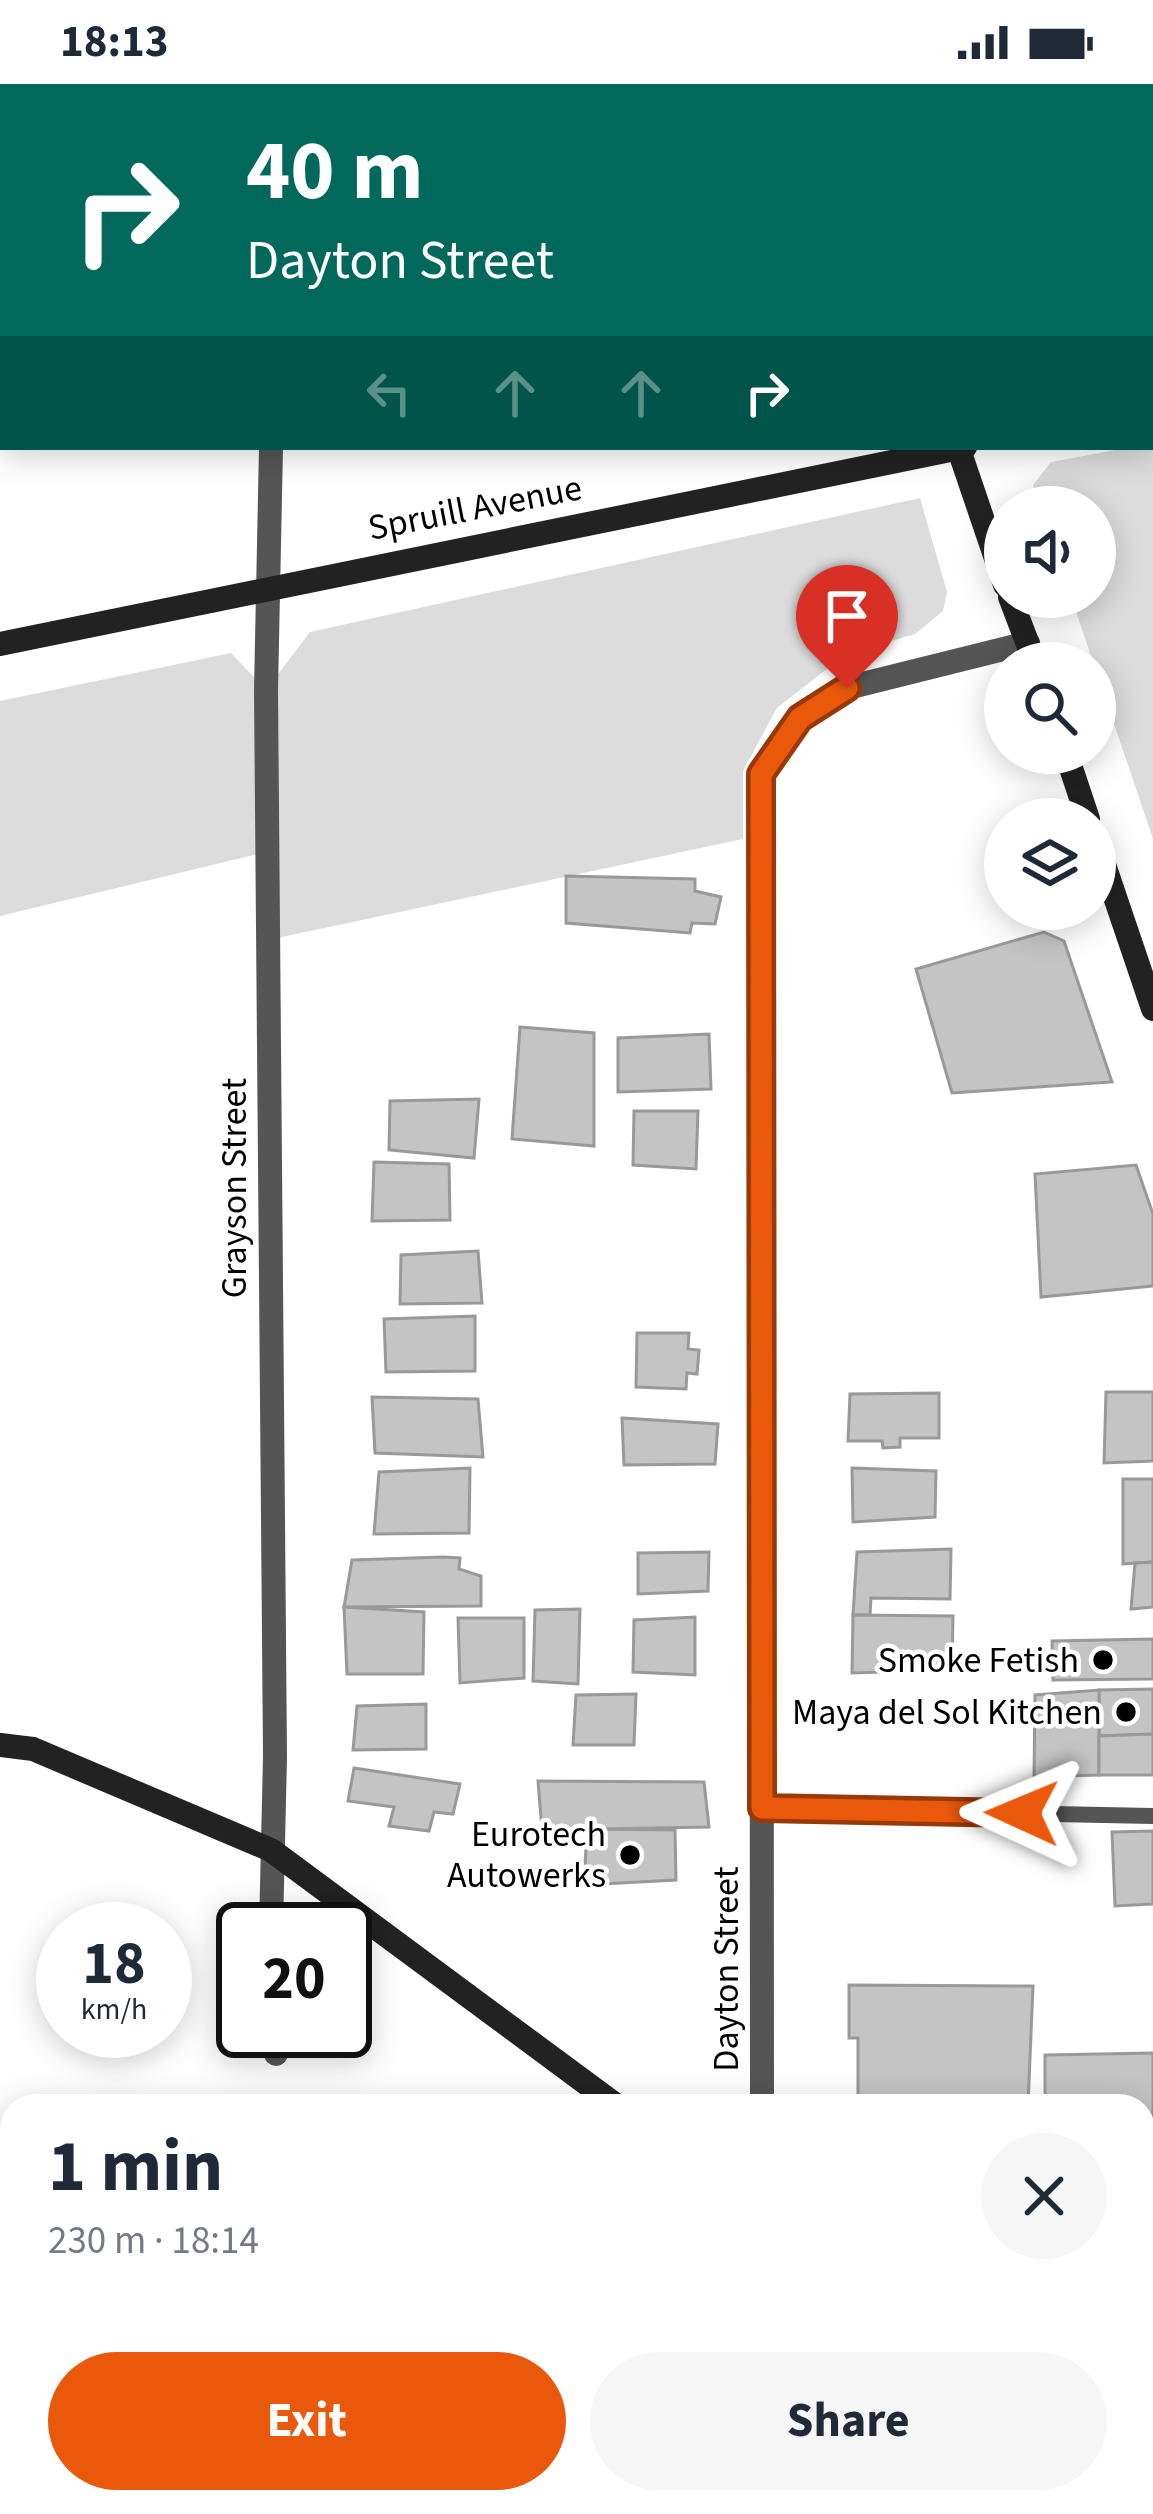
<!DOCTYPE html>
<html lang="en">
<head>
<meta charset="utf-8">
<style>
	:root { --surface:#fff; --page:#f6f6f7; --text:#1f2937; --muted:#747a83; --accent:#ea580c }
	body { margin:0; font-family:"Source Sans 3",sans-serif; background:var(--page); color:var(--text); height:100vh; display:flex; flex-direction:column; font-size:45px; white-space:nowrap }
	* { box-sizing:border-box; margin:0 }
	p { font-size:39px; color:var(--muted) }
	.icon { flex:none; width:66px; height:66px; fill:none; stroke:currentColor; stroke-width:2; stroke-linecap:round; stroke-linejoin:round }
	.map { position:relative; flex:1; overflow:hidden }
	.side { position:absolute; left:0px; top:2010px; width:1155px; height:420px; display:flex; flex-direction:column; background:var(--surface); border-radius:36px 36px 0 0; box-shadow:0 6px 30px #0003 }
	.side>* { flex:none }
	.guide { position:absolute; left:0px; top:0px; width:1155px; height:366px; box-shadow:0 6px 30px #0003; background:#00695c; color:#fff; overflow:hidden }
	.buttons { position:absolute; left:984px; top:402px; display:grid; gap:24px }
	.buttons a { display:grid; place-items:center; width:132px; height:132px; border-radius:50%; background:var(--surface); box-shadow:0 6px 30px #0003; font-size:60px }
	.speed { position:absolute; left:36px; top:1818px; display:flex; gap:24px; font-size:60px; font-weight:700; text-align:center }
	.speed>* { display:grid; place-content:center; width:156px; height:156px; border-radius:50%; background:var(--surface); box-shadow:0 6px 30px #0003; line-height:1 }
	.speed small { font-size:30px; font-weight:400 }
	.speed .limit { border:6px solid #111; border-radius:18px; background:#fff; color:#111 }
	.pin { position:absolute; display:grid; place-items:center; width:102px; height:102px; color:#fff; margin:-123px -51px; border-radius:50% 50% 50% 0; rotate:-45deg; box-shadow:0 0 12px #0007 }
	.pin .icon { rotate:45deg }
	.me { position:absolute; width:132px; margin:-66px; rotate:271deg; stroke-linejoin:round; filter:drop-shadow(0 0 9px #0008) }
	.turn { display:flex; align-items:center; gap:42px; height:252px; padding:0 48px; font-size:54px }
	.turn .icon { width:156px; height:156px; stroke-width:2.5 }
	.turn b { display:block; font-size:84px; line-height:102px }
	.lanes { display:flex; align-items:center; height:114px; padding:0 48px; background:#0003; justify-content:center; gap:60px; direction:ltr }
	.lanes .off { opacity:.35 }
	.round { display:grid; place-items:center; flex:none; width:126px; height:126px; border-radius:63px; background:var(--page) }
	.headline { display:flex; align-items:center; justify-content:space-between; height:204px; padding:0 48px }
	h1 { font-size:72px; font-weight:700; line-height:90px }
	.cta { display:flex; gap:24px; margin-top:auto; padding:24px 48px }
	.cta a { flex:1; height:138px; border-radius:72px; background:var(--accent); color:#fff; font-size:48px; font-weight:700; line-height:138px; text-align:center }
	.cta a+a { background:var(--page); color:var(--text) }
	.status { display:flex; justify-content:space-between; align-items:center; height:84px; padding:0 60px; background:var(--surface); direction:ltr }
	.status svg { height:33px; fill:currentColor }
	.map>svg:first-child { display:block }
</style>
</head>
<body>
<div class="status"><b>18:13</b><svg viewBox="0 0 49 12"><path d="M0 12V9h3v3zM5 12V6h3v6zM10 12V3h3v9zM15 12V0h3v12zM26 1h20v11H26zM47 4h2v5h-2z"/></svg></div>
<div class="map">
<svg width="1153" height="2430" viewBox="0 0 1153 2430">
	<rect width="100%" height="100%" fill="#fff"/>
	<g fill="#dcdcdc">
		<path d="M1153,359V755L1071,513H1095V423H1040L1033,401L1051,378Z"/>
		<path d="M920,414L947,508L943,527L915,550L846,570L777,624L743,687V755L268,856L266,768L0,832V617L231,569L266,606L310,548Z"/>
	</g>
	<g fill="#c4c4c4" stroke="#999" stroke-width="3">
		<path d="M976,0H1130L1131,3H978Z"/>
		<path d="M566,792L695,795V807L721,813L715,840L692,839L690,849L566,839Z"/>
		<path d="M1044,848L1064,857L1112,998L952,1009L916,885Z"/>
		<path d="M520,943L594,949V1062L512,1055Z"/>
		<path d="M709,950L711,1005L618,1008V954Z"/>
		<path d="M479,1015L474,1074L389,1066L390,1017Z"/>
		<path d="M634,1027H698L696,1085L633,1081Z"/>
		<path d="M374,1078L449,1080L450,1136L372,1137Z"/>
		<path d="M1136,1081L1153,1130V1202L1041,1213L1035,1090Z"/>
		<path d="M478,1167L482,1219L400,1220L401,1171Z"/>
		<path d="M475,1232V1287L386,1288L384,1235Z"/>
		<path d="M637,1249H689L688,1265L699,1266L697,1290L687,1289L686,1305L636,1303Z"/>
		<path d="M1106,1308H1153V1377L1104,1379Z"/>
		<path d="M939,1309V1354H900V1363L883,1364L882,1357H848L850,1310Z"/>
		<path d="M372,1313L478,1315L483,1373L375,1369Z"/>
		<path d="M622,1334L718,1340L715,1380L624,1381Z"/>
		<path d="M470,1384L469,1449L374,1450L379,1388Z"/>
		<path d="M852,1384L936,1387L935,1433L853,1438Z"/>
		<path d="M1123,1395H1153V1478L1123,1480Z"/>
		<path d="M951,1465L950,1515L871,1514L870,1531H853L857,1468Z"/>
		<path d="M709,1468L708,1507L638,1510V1469Z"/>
		<path d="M443,1473L460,1474L459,1485L481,1492V1522L344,1523L352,1476Z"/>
		<path d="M1153,1478V1523L1131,1525L1135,1479Z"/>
		<path d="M344,1523L424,1528L423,1590H347Z"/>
		<path d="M580,1525L578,1600L533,1597L535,1526Z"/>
		<path d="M853,1531L953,1532L952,1586L852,1589Z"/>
		<path d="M695,1533V1591L633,1588L634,1536Z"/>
		<path d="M458,1534H524V1594L460,1599Z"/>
		<path d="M1153,1555V1595L1053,1596L1052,1557Z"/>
		<path d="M1153,1605V1650L1099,1652V1606Z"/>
		<path d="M1099,1606V1691L1034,1693L1035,1611Z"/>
		<path d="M636,1610L634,1661H573L576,1611Z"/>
		<path d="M426,1620V1665L353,1666L357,1622Z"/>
		<path d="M1153,1650V1691H1099V1652Z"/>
		<path d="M354,1684L460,1700L453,1730L434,1728L429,1747L389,1742L394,1723L348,1717Z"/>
		<path d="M538,1697L704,1698L709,1743L542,1746Z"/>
		<path d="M587,1745L675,1746L676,1796L584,1801Z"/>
		<path d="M1153,1747V1820L1115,1822L1112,1748Z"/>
		<path d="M849,1901L1033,1902L1028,2022H858V1954H849Z"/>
		<path d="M1153,1969V2045H1143V2022H1045V1971Z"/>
	</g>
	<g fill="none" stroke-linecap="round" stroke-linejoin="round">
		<path stroke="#555" stroke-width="16" d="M762,1724L1153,1732"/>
		<g stroke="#555" stroke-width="24">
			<path d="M188,3L197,0"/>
			<path d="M284,3V0"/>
			<path d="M0,62L3,61"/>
			<path d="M1152,103H1153"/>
			<path d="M271,363L266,606L275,1673L271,1845"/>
			<path d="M275,1947L276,1970"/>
			<path d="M762,2022L761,690L799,635L847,604L1028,559"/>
		</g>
		<g stroke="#222" stroke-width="24">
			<path d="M834,0L835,3"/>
			<path d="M1152,313H1153"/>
			<path d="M958,363L1005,501"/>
			<path d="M1010,513L1035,579"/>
			<path d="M0,560L965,363"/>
			<path d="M1066,669L1088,735"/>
			<path d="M1095,754L1153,925"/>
			<path d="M0,1661L33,1665L271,1766L617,2022"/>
			<path d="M1143,2148H1153"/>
		</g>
	</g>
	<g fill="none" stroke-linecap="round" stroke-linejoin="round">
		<g stroke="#983908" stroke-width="30">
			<path id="route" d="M847,604L800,634L761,690L762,1724L1022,1729"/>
		</g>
		<use href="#route" stroke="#ea580c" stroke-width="21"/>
	</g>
	<g fill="#000" stroke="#fff" stroke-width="4.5">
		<circle cx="1103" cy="1576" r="12"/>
		<circle cx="1126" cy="1628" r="12"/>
		<circle cx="630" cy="1771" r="12"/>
	</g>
	<g text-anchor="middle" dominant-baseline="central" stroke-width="9" stroke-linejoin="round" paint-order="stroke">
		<g font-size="36" fill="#000" stroke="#fff">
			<text transform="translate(475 424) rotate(-11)">Spruill Avenue</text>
			<text transform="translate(234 1104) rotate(-90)">Grayson Street</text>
			<text transform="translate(726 1885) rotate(-90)">Dayton Street</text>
		</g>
		<g font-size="36" fill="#000" stroke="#fff" text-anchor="end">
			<text x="1079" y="1576">Smoke Fetish</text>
			<text x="1102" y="1628">Maya del Sol Kitchen</text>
			<text x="606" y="1750">Eurotech<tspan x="606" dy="41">Autowerks</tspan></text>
		</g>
	</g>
</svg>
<div class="buttons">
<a><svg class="icon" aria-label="sound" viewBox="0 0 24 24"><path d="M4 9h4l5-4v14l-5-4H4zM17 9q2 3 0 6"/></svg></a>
<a><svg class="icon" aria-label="search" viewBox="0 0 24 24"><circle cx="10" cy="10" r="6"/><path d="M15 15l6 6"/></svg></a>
<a><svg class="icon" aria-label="layers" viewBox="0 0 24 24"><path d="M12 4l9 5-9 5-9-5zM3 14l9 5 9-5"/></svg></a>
</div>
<div class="speed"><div>18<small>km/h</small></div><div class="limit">20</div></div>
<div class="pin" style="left:847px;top:604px;background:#d93025"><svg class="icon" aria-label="arrive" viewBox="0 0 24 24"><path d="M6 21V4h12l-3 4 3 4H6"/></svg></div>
<svg class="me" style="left:1022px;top:1729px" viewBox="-20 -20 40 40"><path d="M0-17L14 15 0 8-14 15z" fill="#ea580c" stroke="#fff" stroke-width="4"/></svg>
<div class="guide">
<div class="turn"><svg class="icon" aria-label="right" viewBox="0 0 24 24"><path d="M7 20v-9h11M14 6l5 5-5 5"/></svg><div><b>40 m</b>Dayton Street</div></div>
<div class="lanes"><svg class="icon off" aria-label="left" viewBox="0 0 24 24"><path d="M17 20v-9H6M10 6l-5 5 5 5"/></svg><svg class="icon off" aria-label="ahead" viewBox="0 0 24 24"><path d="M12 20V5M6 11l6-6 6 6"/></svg><svg class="icon off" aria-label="ahead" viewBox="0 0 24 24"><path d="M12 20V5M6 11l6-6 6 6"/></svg><svg class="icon" aria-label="right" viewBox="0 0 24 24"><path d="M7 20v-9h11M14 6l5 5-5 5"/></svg></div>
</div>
<section class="side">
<div class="headline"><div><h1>1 min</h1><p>230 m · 18:14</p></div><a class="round"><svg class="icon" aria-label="close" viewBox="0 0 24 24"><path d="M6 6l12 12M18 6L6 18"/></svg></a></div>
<div class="cta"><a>Exit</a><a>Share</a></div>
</section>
</div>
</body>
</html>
